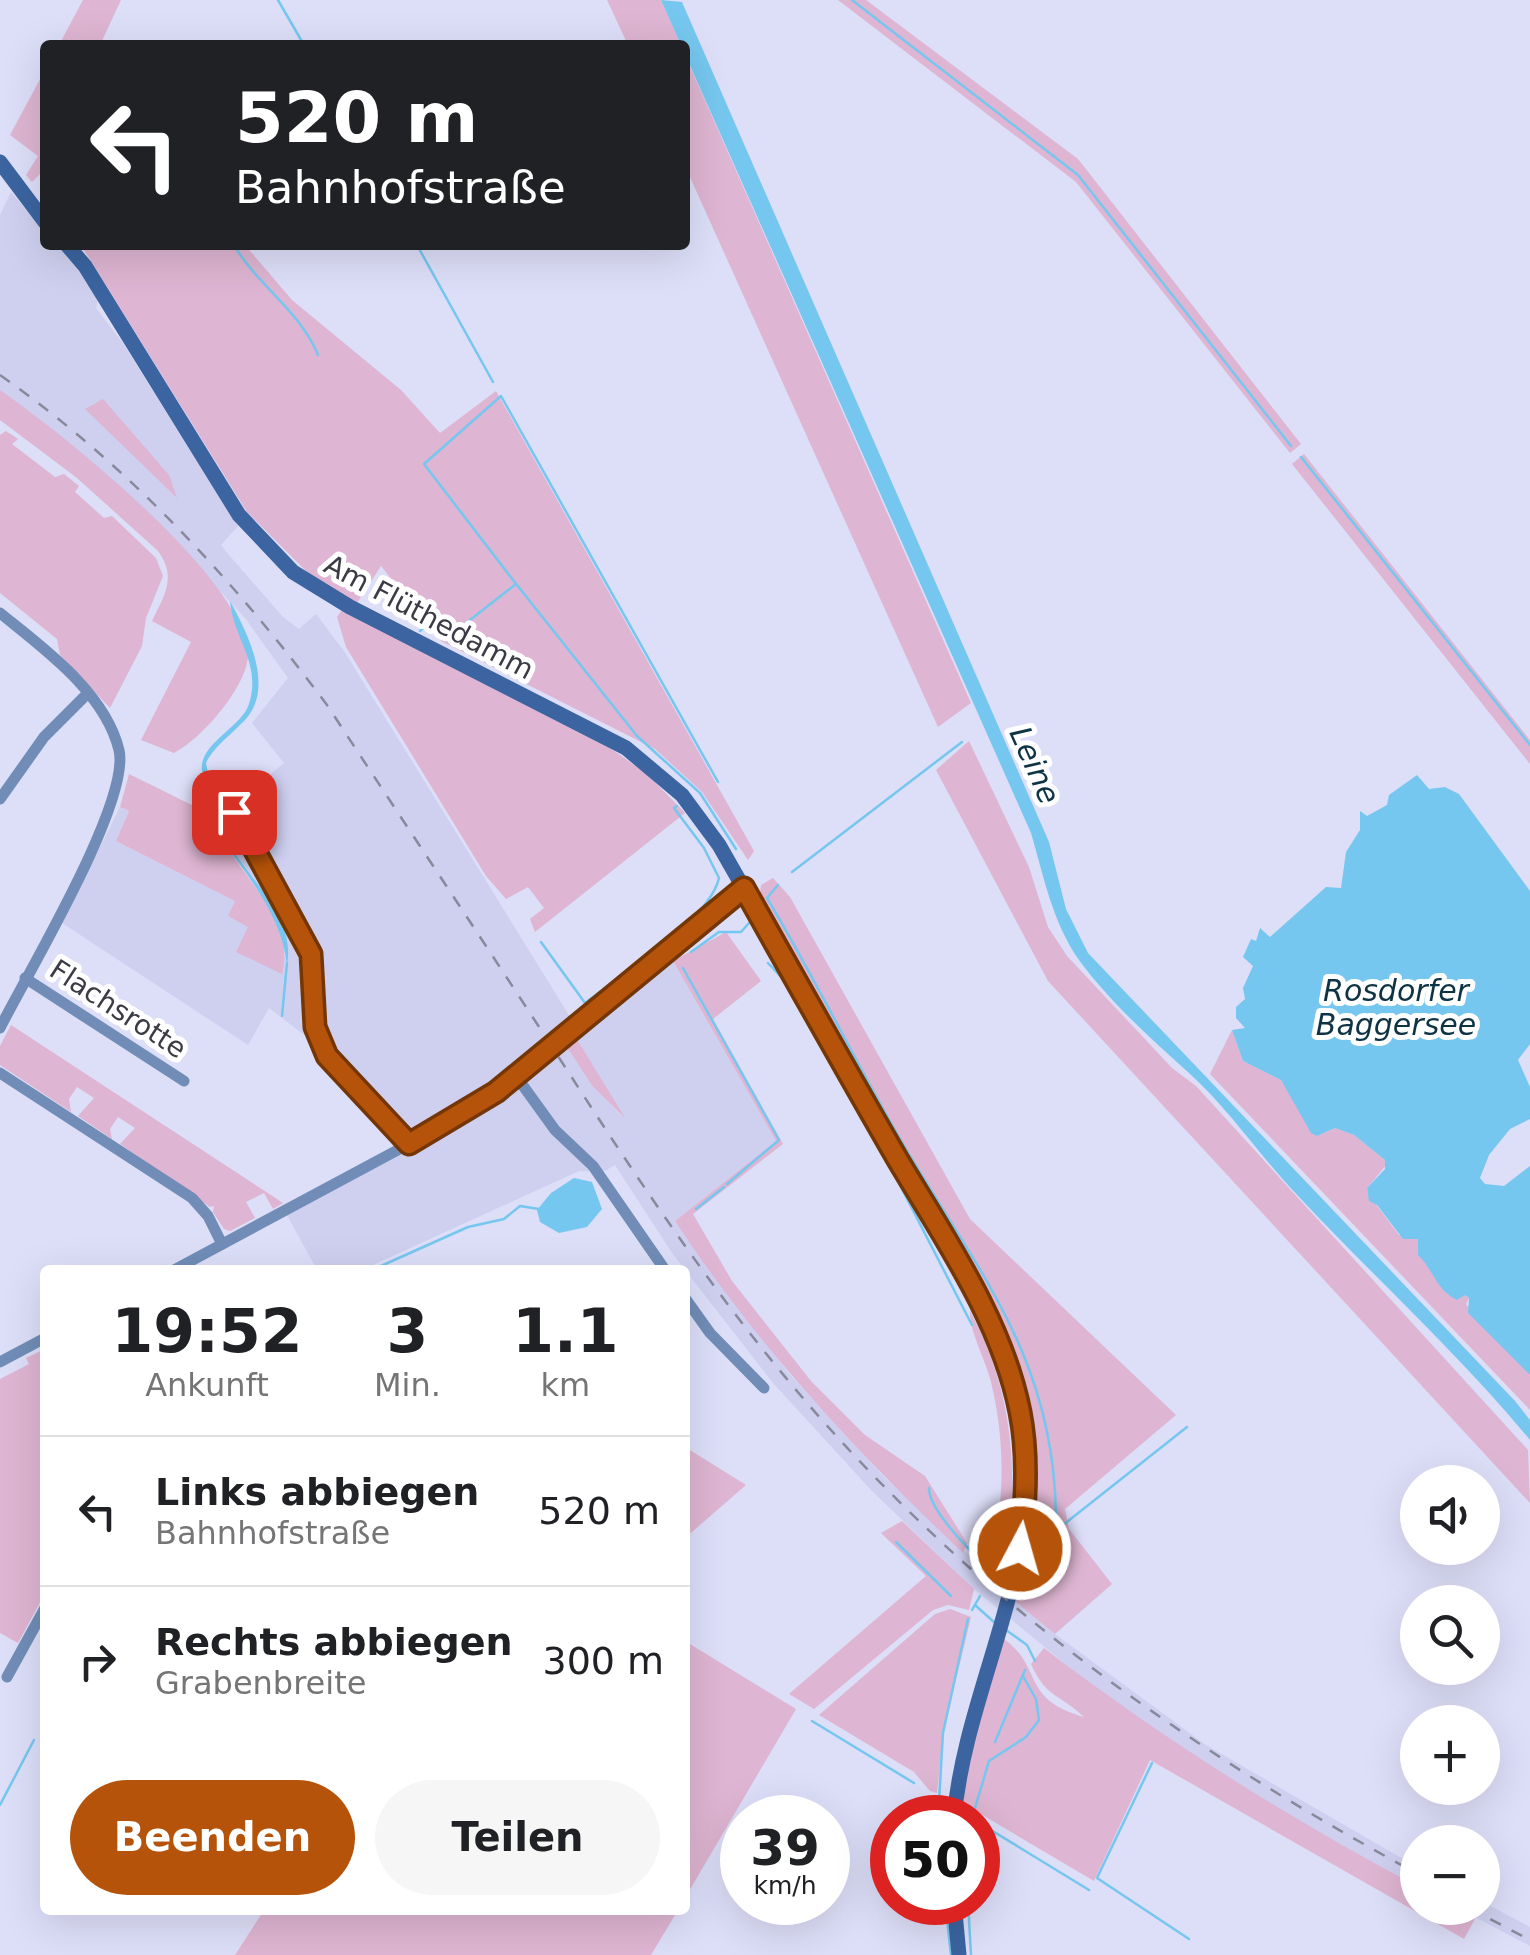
<!DOCTYPE html>
<html lang="de">
<head>
<meta charset="utf-8">
<style>
	:root { --surface:#fff; --page:#f6f6f6; --text:#202124; --muted:#757577; --line:#e0e0e0; --accent:#b45309 }
	body { margin:0; font-family:"DejaVu Sans",sans-serif; background:var(--page); color:var(--text); height:100vh; display:flex; flex-direction:column; font-size:38px; white-space:nowrap }
	* { box-sizing:border-box; margin:0 }
	p { font-size:32px; color:var(--muted) }
	.icon { flex:none; width:55px; height:55px; fill:none; stroke:currentColor; stroke-width:2; stroke-linecap:round; stroke-linejoin:round }
	.map { position:relative; flex:1; overflow:hidden }
	.side { position:absolute; left:40px; top:1265px; width:650px; height:650px; display:flex; flex-direction:column; background:var(--surface); border-radius:10px; box-shadow:0 10px 40px #0002 }
	.side>* { flex:none }
	.guide { position:absolute; left:40px; top:40px; width:650px; height:210px; border-radius:10px; box-shadow:0 10px 40px #0002; background:#202124; color:#fff; overflow:hidden }
	.fabs { position:absolute; left:1400px; top:1465px; display:grid; gap:20px }
	.fabs a { display:grid; place-items:center; width:100px; height:100px; border-radius:50%; background:var(--surface); box-shadow:0 10px 40px #0002; font-size:50px }
	.speed { position:absolute; left:720px; top:1795px; display:flex; gap:20px; font-size:50px; font-weight:700; text-align:center }
	.speed>* { display:grid; place-content:center; width:130px; height:130px; border-radius:50%; background:var(--surface); box-shadow:0 10px 40px #0002; line-height:1 }
	.speed small { font-size:25px; font-weight:400 }
	.speed .limit { border:15px solid #d22; background:#fff; color:#111 }
	.pin { position:absolute; display:grid; place-items:center; width:85px; height:85px; color:#fff; margin:-42px; border-radius:20px; box-shadow:0 5px 15px #0006 }
	.me { position:absolute; width:110px; margin:-55px; rotate:6deg; stroke-linejoin:round; filter:drop-shadow(0 0 8px #0008) }
	.turn { display:flex; align-items:center; gap:35px; height:210px; padding:0 30px; font-size:45px }
	.turn .icon { width:130px; height:130px; stroke-width:2.5 }
	.turn b { display:block; font-size:70px; line-height:85px }
	.eta { display:flex; justify-content:space-evenly; align-items:center; height:170px; text-align:center }
	.eta b { font-size:60px; font-weight:600; line-height:70px }
	.action { display:flex; gap:20px; margin-top:auto; padding:20px 30px }
	.action a { flex:1; height:115px; border-radius:60px; background:var(--accent); color:#fff; font-size:40px; font-weight:600; line-height:115px; text-align:center }
	.action a+a { background:var(--page); color:var(--text) }
	ul { padding:0; list-style:none }
	li { display:flex; align-items:center; gap:30px; height:150px; padding:0 30px; border-top:2px solid var(--line) }
	li div { flex:1 }
	li b { display:block; font-size:38px }
	li em { font-style:normal }
	.map>svg:first-child { display:block }
</style>
</head>
<body>
<div class="map">
<svg width="1530" height="1955" viewBox="0 0 1530 1955">
	<rect width="100%" height="100%" fill="#dddef8"/>
	<g fill="#cfd0f0">
		<path d="M11,192L45,232V245H58L75,265L98,300L96,308L122,342L238,526L221,545L228,554L283,617L299,629L316,614L344,651L572,1020L558,1033L593,1087L622,1116L575,1036L673,961L776,1141L675,1221L787,1371L885,1478L1055,1634L1206,1745L1417,1867V1886L1278,1811L1198,1761L1079,1675L974,1589L871,1490L773,1383L672,1253L615,1165L603,1172L579,1171L362,1270H317L287,1215L413,1147L333,1070L312,1041L269,1008L248,1045L62,923L120,807L129,811L116,841L236,901L248,927L286,957L261,890L225,845L212,804L229,802L248,793L284,763L252,723L288,678L245,618L150,516L86,457L0,390V215Z"/>
		<path d="M1483,1902L1530,1927V1946L1458,1908H1482Z"/>
	</g>
	<g fill="#deb5d2">
		<path d="M83,0H121L100,45H59Z"/>
		<path d="M607,0H661L681,45H628Z"/>
		<path d="M838,0H866L1078,159L1301,444L1290,453L1076,182Z"/>
		<path d="M685,55L971,703L938,727L685,166Z"/>
		<path d="M45,70V169L32,182L26,175L38,156L10,135Z"/>
		<path d="M81,245H245L292,300L401,390L440,433L496,391L754,851L748,860L702,792L655,749L441,641L381,566L357,603L311,576L247,512Z"/>
		<path d="M0,390C62,433 240,575 248,651C251,683 201,740 174,753L141,740L191,642L152,621C164,596 178,576 157,550L77,478L0,420Z"/>
		<path d="M103,399L169,475L177,498L85,409Z"/>
		<path d="M6,431L18,439L12,444L55,477L64,474L79,486L75,492L104,518L112,516L156,558L163,576L146,618L142,646L110,708L60,655L57,639L0,593V435Z"/>
		<path d="M1304,454L1530,740V764L1292,464Z"/>
		<path d="M342,610L603,743L647,774L685,813L535,932L530,919L544,908L528,887L506,899L486,876L346,647L337,617Z"/>
		<path d="M969,741L1029,867L1048,927L1067,956L1172,1068L1196,1086L1528,1450L1530,1503L1048,981L936,770Z"/>
		<path d="M129,774L214,816C228,871 298,912 282,974L236,952L248,927L228,916L235,901L116,841L129,811L120,807Z"/>
		<path d="M773,878L790,897L970,1219L1176,1415L1065,1509L1069,1529L1112,1584L1055,1634L1016,1602L1029,1544L1031,1481L1016,1377L759,902L761,885Z"/>
		<path d="M726,932L761,981L713,1019L783,1144L693,1214L732,1281L811,1381L865,1435L925,1476L967,1543L963,1553C856,1452 756,1344 675,1221L776,1141L673,961Z"/>
		<path d="M11,1025L283,1203L273,1209L264,1193L246,1202L255,1218L230,1231L224,1229L213,1212L214,1206L210,1207L120,1144L135,1128L118,1117L110,1129L112,1139L78,1116L94,1098L77,1087L69,1099L71,1112L0,1065V1046Z"/>
		<path d="M1232,1030L1243,1061L1281,1080L1317,1136L1335,1128L1354,1135L1385,1160L1387,1164L1367,1188L1368,1194L1399,1235L1418,1239V1255L1469,1298L1466,1304C1477,1319 1528,1370 1530,1376C1530,1386 1530,1400 1530,1410L1210,1074Z"/>
		<path d="M575,1036L625,1118L593,1087L565,1044Z"/>
		<path d="M970,1311C1009,1383 1018,1457 1009,1538L994,1544C1005,1491 1004,1435 991,1382C985,1358 969,1331 970,1311Z"/>
		<path d="M45,1349V1593L18,1643L0,1633V1379L29,1364L26,1358Z"/>
		<path d="M685,1447L746,1485L685,1538Z"/>
		<path d="M902,1521L974,1589L969,1610L948,1605L933,1610L814,1709L789,1694L926,1576L881,1533Z"/>
		<path d="M950,1609L971,1617L943,1734L937,1793L930,1791L914,1772L819,1715L935,1614Z"/>
		<path d="M1004,1639C1044,1668 1020,1699 1084,1717C1060,1694 1046,1698 1031,1664L1044,1648C1163,1739 1285,1816 1417,1886L1418,1908H1458L1476,1917L1464,1939L1150,1760L1094,1881L979,1813L976,1817L959,1818L965,1772Z"/>
		<path d="M685,1641L796,1709L685,1898Z"/>
		<path d="M264,1910H678L651,1955H235Z"/>
	</g>
	<g fill="#76c7ef">
		<path d="M661,0L682,2L1049,842L1066,909L1088,953L1515,1401L1530,1420V1440C1459,1354 1376,1279 1300,1198C1262,1159 1230,1110 1189,1073C1151,1039 1109,1001 1079,960C1052,921 1044,877 1031,833Z"/>
		<path d="M230,601C246,630 273,682 249,715C236,732 215,744 206,763C211,786 214,812 223,833C242,875 297,913 287,965C282,918 252,881 225,844C213,828 205,791 202,771C198,744 242,727 249,704C262,663 233,638 230,601Z"/>
		<path d="M1417,775L1429,789L1445,787L1459,794L1530,891V1044L1518,1060L1530,1087V1119L1510,1129L1489,1155L1480,1178L1485,1184L1504,1186L1530,1166V1375L1468,1313L1469,1298L1465,1295L1457,1300C1435,1289 1434,1270 1418,1255V1239H1403L1377,1205L1369,1201L1367,1188L1385,1169V1160L1354,1135L1335,1128L1317,1136L1311,1133L1281,1080L1243,1061L1232,1030L1245,1028L1236,1018V1007L1245,999L1243,988L1253,966L1243,957L1251,939L1256,941L1260,928L1270,937L1326,887L1341,888L1346,852L1360,830V811L1367,816L1387,805L1389,795Z"/>
		<path d="M574,1178L592,1182L602,1209L587,1227L559,1233L540,1222L537,1210L551,1193Z"/>
	</g>
	<g fill="none" stroke-linecap="round" stroke-linejoin="round">
		<g stroke="#76c7ef" stroke-width="2.5">
			<path d="M278,0L304,45"/>
			<path d="M852,0L1078,175L1291,446"/>
			<path d="M234,245C258,286 300,311 318,355"/>
			<path d="M417,245L493,382"/>
			<path d="M1301,457L1530,745"/>
			<path d="M517,585L637,736L700,793L736,849"/>
			<path d="M394,588L423,628L420,631"/>
			<path d="M447,638L516,584L424,464L501,396L718,782"/>
			<path d="M792,872L962,742"/>
			<path d="M778,885L767,898C815,978 856,1063 903,1144C979,1273 1054,1358 1056,1516L1063,1525"/>
			<path d="M541,942L585,1003C619,976 710,920 719,878L704,848L674,808L677,806"/>
			<path d="M691,952L719,932H741L749,923"/>
			<path d="M768,963L783,979L885,1156L972,1325"/>
			<path d="M683,968L779,1140L727,1184"/>
			<path d="M282,1016L287,963"/>
			<path d="M696,1209L724,1187"/>
			<path d="M372,1270L468,1227L504,1219L520,1206L539,1209"/>
			<path d="M929,1488C928,1511 984,1567 1004,1581"/>
			<path d="M896,1542L951,1596"/>
			<path d="M1016,1585L1024,1587L1047,1573L1058,1529L1187,1427"/>
			<path d="M975,1605L995,1623"/>
			<path d="M972,1610L980,1596"/>
			<path d="M1006,1630L1027,1645L1035,1661"/>
			<path d="M812,1721L914,1783"/>
			<path d="M995,1742L1025,1670"/>
			<path d="M1152,1763L1097,1878L1189,1939"/>
			<path d="M0,1805L34,1740"/>
			<path d="M938,1818L943,1733L968,1619"/>
			<path d="M972,1818L989,1761L1026,1737L1039,1720L1036,1699L1023,1676"/>
			<path d="M986,1827L1089,1890"/>
			<path d="M945,1902L951,1955"/>
			<path d="M968,1902L971,1955"/>
		</g>
		<g stroke="#718db7" stroke-width="11">
			<path d="M0,613C43,648 105,692 119,750C131,802 27,974 0,1028"/>
			<path d="M0,799L44,737L87,694"/>
			<path d="M234,813L310,949L315,977V1027L323,1050L409,1144"/>
			<path d="M25,978L184,1081"/>
			<path d="M0,1073L192,1198L208,1216L222,1244"/>
			<path d="M516,1076L555,1130L593,1166L665,1270"/>
			<path d="M174,1270L476,1108L744,888"/>
			<path d="M685,1298L710,1333L764,1388"/>
			<path d="M0,1362L45,1338"/>
			<path d="M7,1677L45,1608"/>
		</g>
		<g stroke="#3b64a0" stroke-width="15">
			<path d="M0,162L45,222"/>
			<path d="M67,245L85,266L239,515L293,572L350,607L626,748L682,795L719,845C773,941 829,1037 884,1134C947,1247 1032,1358 1026,1494C1021,1605 964,1707 954,1818"/>
			<path d="M954,1902L959,1955"/>
		</g>
		<g stroke="#88899a" stroke-width="2.5" stroke-dasharray="12 12" stroke-linecap="butt">
			<path d="M0,375C129,466 233,579 327,705C403,821 480,936 556,1053C643,1188 731,1321 840,1440C1005,1621 1203,1758 1418,1874"/>
			<path d="M1469,1908L1530,1940"/>
		</g>
	</g>
	<g fill="none" stroke-linecap="round" stroke-linejoin="round">
		<g stroke="#753606" stroke-width="25">
			<path id="route" d="M234,812L311,954L315,1027L327,1056L409,1144L496,1092L744,888C795,979 846,1070 898,1160C945,1239 1002,1321 1020,1412C1029,1457 1026,1504 1020,1549"/>
		</g>
		<use href="#route" stroke="#b45309" stroke-width="18"/>
	</g>
	<g text-anchor="middle" dominant-baseline="central" stroke-width="10" stroke-linejoin="round" paint-order="stroke">
		<g font-size="28" fill="#3b3b45" stroke="#fff">
			<text transform="translate(429 617) rotate(28)">Am Flüthedamm</text>
			<text transform="translate(118 1009) rotate(33)">Flachsrotte</text>
		</g>
		<g font-size="30" font-style="italic" fill="#0e3344" stroke="#fff">
			<text transform="translate(1035 765) rotate(66)">Leine</text>
			<text x="1396" y="990">Rosdorfer<tspan x="1396" dy="34">Baggersee</tspan></text>
		</g>
	</g>
</svg>
<div class="fabs">
<a><svg class="icon" aria-label="sound" viewBox="0 0 24 24"><path d="M4 9h4l5-4v14l-5-4H4zM17 9q2 3 0 6"/></svg></a>
<a><svg class="icon" aria-label="search" viewBox="0 0 24 24"><circle cx="10" cy="10" r="6"/><path d="M15 15l6 6"/></svg></a>
<a>+</a>
<a>−</a>
</div>
<div class="speed"><div>39<small>km/h</small></div><div class="limit">50</div></div>
<div class="pin" style="left:234px;top:812px;background:#d93025"><svg class="icon" aria-label="arrive" viewBox="0 0 24 24"><path d="M6 21V4h12l-3 4 3 4H6"/></svg></div>
<svg class="me" style="left:1020px;top:1549px" viewBox="-20 -20 40 40"><circle r="17" fill="#b45309" stroke="#fff" stroke-width="3"/><path d="M0-11L8 9 0 5-8 9z" fill="#fff"/></svg>
<div class="guide">
<div class="turn"><svg class="icon" aria-label="left" viewBox="0 0 24 24"><path d="M17 20v-9H6M10 6l-5 5 5 5"/></svg><div><b>520 m</b>Bahnhofstraße</div></div>
</div>
<section class="side">
<div class="eta">
<div><b>19:52</b><p>Ankunft</p></div>
<div><b>3</b><p>Min.</p></div>
<div><b>1.1</b><p>km</p></div>
</div>
<ul>
<li><svg class="icon" aria-label="left" viewBox="0 0 24 24"><path d="M17 20v-9H6M10 6l-5 5 5 5"/></svg><div><b>Links abbiegen</b><p>Bahnhofstraße</p></div><em>520 m</em></li>
<li><svg class="icon" aria-label="right" viewBox="0 0 24 24"><path d="M7 20v-9h11M14 6l5 5-5 5"/></svg><div><b>Rechts abbiegen</b><p>Grabenbreite</p></div><em>300 m</em></li>
</ul>
<div class="action"><a>Beenden</a><a>Teilen</a></div>
</section>
</div>
</body>
</html>
